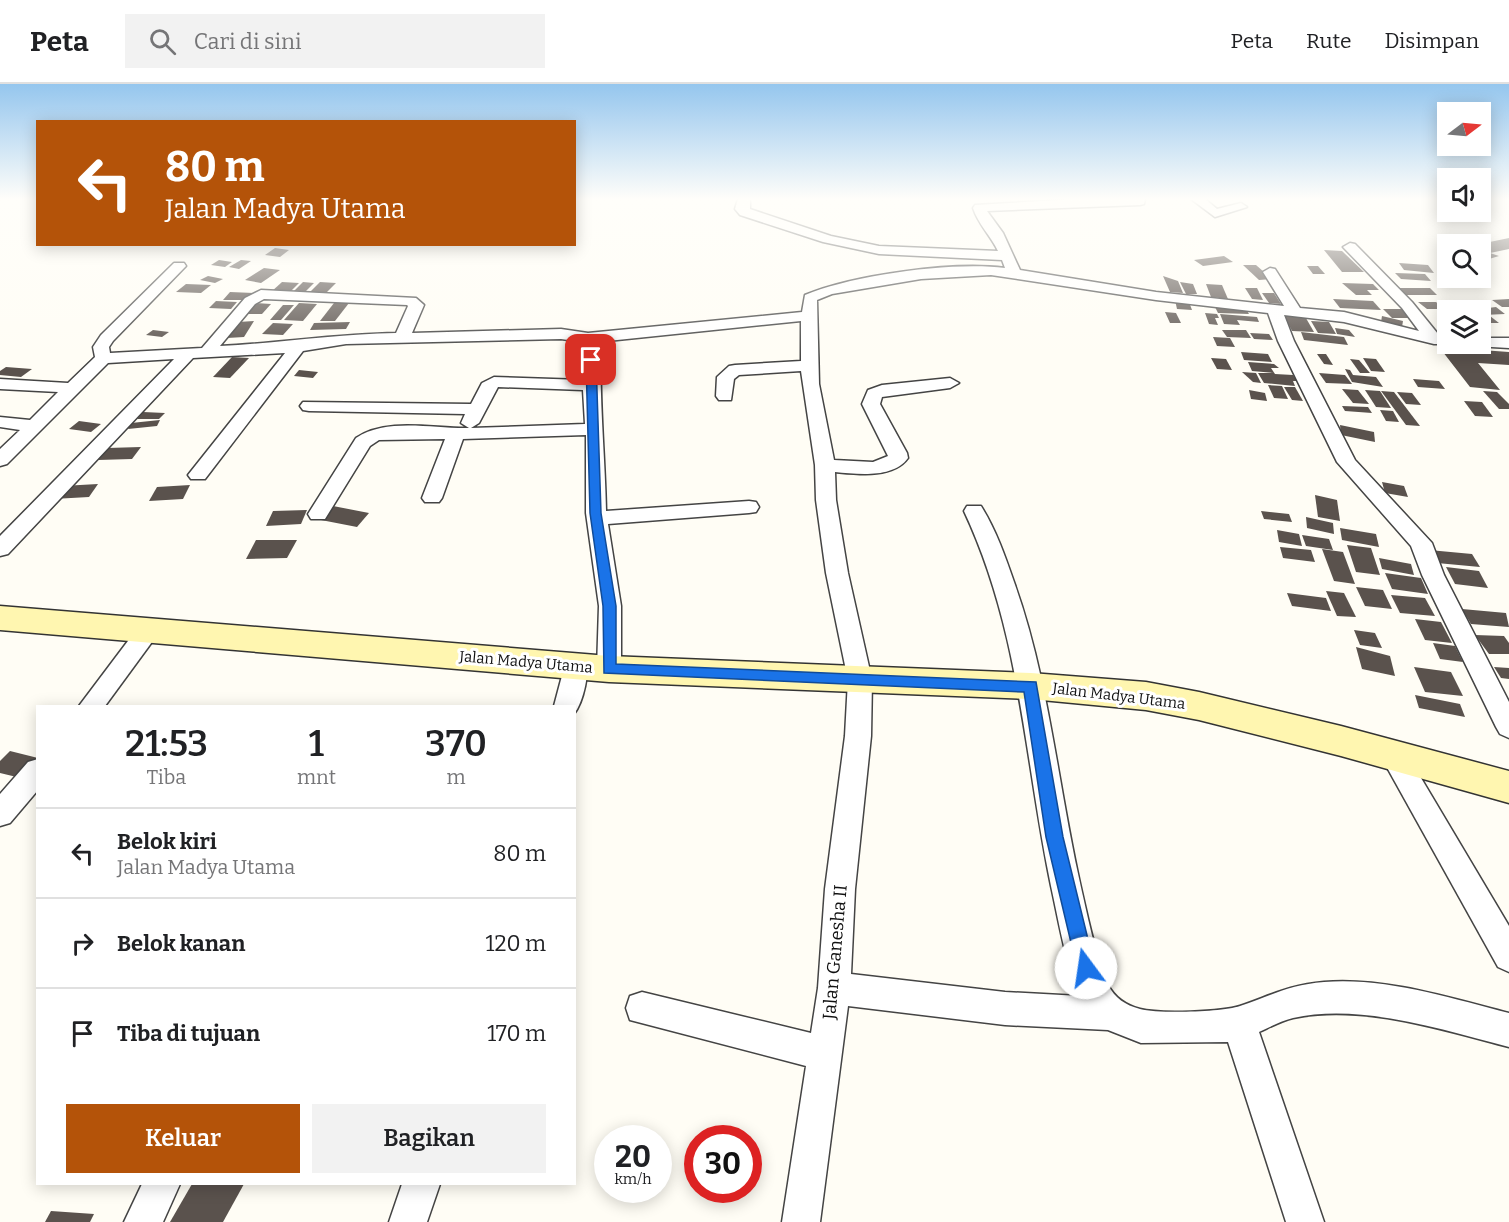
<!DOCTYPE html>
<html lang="id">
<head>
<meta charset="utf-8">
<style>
	:root { --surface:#fff; --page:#f2f2f2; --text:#202124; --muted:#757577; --line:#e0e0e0; --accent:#b45309 }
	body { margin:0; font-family:Bitter,serif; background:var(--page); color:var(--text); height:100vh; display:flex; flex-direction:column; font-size:22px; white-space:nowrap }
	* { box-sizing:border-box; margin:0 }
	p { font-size:20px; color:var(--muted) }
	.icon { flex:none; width:33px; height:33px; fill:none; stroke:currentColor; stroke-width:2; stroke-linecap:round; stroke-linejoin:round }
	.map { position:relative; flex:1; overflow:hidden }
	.side { position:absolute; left:36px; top:621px; width:540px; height:480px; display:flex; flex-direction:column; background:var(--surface); border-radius:0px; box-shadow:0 3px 15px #0003 }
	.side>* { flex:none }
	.hud { position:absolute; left:36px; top:36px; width:540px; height:126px; border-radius:0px; box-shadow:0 3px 15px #0003; background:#b45309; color:#fff; overflow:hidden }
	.needle { width:39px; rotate:74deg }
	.fabs { position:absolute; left:1437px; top:18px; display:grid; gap:12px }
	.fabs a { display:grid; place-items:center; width:54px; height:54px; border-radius:0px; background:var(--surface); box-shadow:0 3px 15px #0003; font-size:30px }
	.speed { position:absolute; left:594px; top:1041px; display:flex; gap:12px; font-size:30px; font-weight:700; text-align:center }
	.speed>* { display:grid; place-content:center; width:78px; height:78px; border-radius:50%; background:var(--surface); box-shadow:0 3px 15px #0003; line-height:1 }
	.speed small { font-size:15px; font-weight:400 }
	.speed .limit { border:9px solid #d22; background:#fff; color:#111 }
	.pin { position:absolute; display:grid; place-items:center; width:51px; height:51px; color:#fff; margin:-26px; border-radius:12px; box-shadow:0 3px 9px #0006 }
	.me { position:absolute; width:66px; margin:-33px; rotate:346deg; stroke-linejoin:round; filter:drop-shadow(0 0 4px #0008) }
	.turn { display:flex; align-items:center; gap:21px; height:126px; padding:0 30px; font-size:27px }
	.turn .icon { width:78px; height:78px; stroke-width:2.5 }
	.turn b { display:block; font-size:42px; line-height:51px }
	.eta { display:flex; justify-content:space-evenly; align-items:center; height:102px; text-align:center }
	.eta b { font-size:36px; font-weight:600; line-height:42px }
	.action { display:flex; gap:12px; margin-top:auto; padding:12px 30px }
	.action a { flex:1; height:69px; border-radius:0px; background:var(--accent); color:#fff; font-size:24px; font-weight:600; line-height:69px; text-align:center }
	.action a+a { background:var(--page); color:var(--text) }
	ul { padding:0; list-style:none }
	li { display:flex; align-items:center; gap:18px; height:90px; padding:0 30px; border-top:2px solid var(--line) }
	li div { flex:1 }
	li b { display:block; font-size:22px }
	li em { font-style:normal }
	header { display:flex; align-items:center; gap:36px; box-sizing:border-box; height:84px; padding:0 30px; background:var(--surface); border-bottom:2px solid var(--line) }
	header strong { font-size:28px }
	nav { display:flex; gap:33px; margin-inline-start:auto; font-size:21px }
	.search { width:420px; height:54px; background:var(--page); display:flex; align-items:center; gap:15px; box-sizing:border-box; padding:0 21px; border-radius:0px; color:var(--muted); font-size:22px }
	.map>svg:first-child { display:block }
</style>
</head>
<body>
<header>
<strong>Peta</strong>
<div class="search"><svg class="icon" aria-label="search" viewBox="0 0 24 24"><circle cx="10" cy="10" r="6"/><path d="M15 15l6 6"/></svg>Cari di sini</div>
<nav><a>Peta</a><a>Rute</a><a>Disimpan</a></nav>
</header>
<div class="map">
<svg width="1509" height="1138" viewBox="0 0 1509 1138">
	<rect width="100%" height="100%" fill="#fffdf5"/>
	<g fill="#5a524d">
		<path d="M1509,154V165L1490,169L1499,172L1489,175L1480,172V160Z"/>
		<path d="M275,164L289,166L280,173L265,171Z"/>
		<path d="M1324,166L1342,167L1364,188H1342Z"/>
		<path d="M1224,172L1233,178L1203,182L1194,176Z"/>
		<path d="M219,176L232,178L225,183L211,181Z"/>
		<path d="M241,176L251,177L239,185L229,183Z"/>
		<path d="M1399,179L1428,181L1434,189L1404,186Z"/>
		<path d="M1243,181H1256L1272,195L1259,196Z"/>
		<path d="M1307,182H1318L1325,190H1313Z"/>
		<path d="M264,184L280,186L261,199L245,196Z"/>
		<path d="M1395,189L1425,190L1431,197L1401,195Z"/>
		<path d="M208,192L223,195L215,199L200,196Z"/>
		<path d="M1163,192L1178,197L1183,209L1170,208Z"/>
		<path d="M282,198L299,199L289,209L271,208Z"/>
		<path d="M303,198L314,199L303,210L292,209Z"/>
		<path d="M320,198L336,199L324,211L308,210Z"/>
		<path d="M1180,198L1193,200L1197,210H1186Z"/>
		<path d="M1342,199L1373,200L1379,206H1367L1372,211H1356Z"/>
		<path d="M186,200L211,201L201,209L176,208Z"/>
		<path d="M1206,200L1222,201L1228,215L1211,213Z"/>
		<path d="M1245,204H1257L1263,216L1252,215Z"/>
		<path d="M1399,204H1430L1437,211H1406Z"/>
		<path d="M230,208L254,209L247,216H223Z"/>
		<path d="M1262,209H1274L1281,220L1269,219Z"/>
		<path d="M1333,215L1373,217L1381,226L1340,224Z"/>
		<path d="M1509,215V223H1502L1492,216Z"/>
		<path d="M1175,216L1189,218L1192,226L1177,225Z"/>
		<path d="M216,217L237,218L231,225L209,224Z"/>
		<path d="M1418,218H1436L1445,225H1427Z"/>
		<path d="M256,219L271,220L262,230H247Z"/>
		<path d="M299,219L317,220L303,237L284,236Z"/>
		<path d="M334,219H349L335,237H320Z"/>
		<path d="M283,221H294L281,236H270Z"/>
		<path d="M1214,221L1244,222L1249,230L1218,229Z"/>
		<path d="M1496,223L1505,230L1483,231L1480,226H1472Z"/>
		<path d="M1383,225H1404L1413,234H1392Z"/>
		<path d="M1165,228L1176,229L1181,239H1170Z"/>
		<path d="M1282,228L1303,229L1314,248L1292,247Z"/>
		<path d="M1205,229L1217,230L1219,234H1215L1218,241L1209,240Z"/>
		<path d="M1220,230L1257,233L1259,238L1237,236L1240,241L1224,240Z"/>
		<path d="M1382,232L1403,237L1402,243L1381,238Z"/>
		<path d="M1480,232H1490L1499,239H1480Z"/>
		<path d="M254,237L244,253L227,254L238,238Z"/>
		<path d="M1311,237L1329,238L1336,250L1318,249Z"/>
		<path d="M350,238L346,245L310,246L314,239Z"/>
		<path d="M273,239L293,240L283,251L262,250Z"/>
		<path d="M1335,244L1349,246L1355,253L1337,250Z"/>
		<path d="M153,246L169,248L162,253L146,251Z"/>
		<path d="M1222,246H1246L1251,254L1227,253Z"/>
		<path d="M1301,248L1344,253L1348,261L1304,256Z"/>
		<path d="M1250,249L1269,250L1273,256L1254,255Z"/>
		<path d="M1213,253L1230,254L1235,263L1217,262Z"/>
		<path d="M1436,259L1464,261L1467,265L1509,268V281L1478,279L1500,306L1470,303Z"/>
		<path d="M1241,268L1268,270L1272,278L1244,276Z"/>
		<path d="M1317,270H1326L1333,281L1324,280Z"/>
		<path d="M232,273L249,274L230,294L213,293Z"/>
		<path d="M1211,274L1226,275L1232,286L1217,285Z"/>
		<path d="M1363,274L1376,275L1385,288L1371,287Z"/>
		<path d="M1350,275L1359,276L1370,289H1360Z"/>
		<path d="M1248,278L1274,280L1279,284H1271L1275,290L1293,291L1297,297H1293L1295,302L1264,299L1258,289H1274L1252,287Z"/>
		<path d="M6,283L32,285L21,293L0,291V287Z"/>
		<path d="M1345,285L1350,286L1353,291L1376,293L1383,303L1352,298Z"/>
		<path d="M299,286L318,288L313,294L294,292Z"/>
		<path d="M1242,288L1256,289L1261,299L1253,298Z"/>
		<path d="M1319,289L1345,291L1352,300L1326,299Z"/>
		<path d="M1413,295L1439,297L1445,305L1418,303Z"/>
		<path d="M1268,301L1282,302L1288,315L1274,314Z"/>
		<path d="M1284,303H1295L1303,317L1292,316Z"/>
		<path d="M1342,305L1358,306L1369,320L1353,319Z"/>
		<path d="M1249,306L1265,309L1267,317L1251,315Z"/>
		<path d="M1365,306L1380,307L1391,324L1376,323Z"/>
		<path d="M1381,307L1394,308L1420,342L1406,341Z"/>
		<path d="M1483,307L1497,308L1509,320V325H1499Z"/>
		<path d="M1397,308L1412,309L1421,321L1406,320Z"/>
		<path d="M1464,317L1482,318L1493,333L1475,332Z"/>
		<path d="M1342,322L1368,323L1372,329L1345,327Z"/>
		<path d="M1380,326L1393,327L1399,338L1386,337Z"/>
		<path d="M143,328L165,329L159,335H137Z"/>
		<path d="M160,336L157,342L128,345L131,339Z"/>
		<path d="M79,337L101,340L91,348L69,345Z"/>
		<path d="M1340,341L1374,348L1375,358L1341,351Z"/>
		<path d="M141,363L132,375L98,376L107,364Z"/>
		<path d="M1382,398L1404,402L1408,413L1385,409Z"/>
		<path d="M98,400L89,413L53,415L62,402Z"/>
		<path d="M190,401L183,415L149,417L157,403Z"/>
		<path d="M1315,411L1337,416L1340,437L1318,433Z"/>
		<path d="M333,422L369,429L357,443L321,436Z"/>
		<path d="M307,426L301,440L266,442L273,427Z"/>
		<path d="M1261,427L1289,430L1292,438L1264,435Z"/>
		<path d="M1306,433L1333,439L1334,450L1307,444Z"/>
		<path d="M1340,444L1376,450L1379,463L1342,456Z"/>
		<path d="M1277,446L1299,450L1302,462L1279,458Z"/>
		<path d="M1302,451L1329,455L1333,466L1306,462Z"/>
		<path d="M256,456H297L287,474L246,475Z"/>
		<path d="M1347,461L1371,464L1380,491L1356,488Z"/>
		<path d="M1280,463L1311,466L1315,478L1283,474Z"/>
		<path d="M1322,465L1343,468L1355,500L1334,497Z"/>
		<path d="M1429,466L1472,470L1480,483L1437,479Z"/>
		<path d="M1379,474L1411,480L1414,491L1382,485Z"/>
		<path d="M1446,483L1479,487L1488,504L1455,500Z"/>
		<path d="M1385,489L1421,494L1428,510L1392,505Z"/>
		<path d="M1356,503L1383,506L1392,525L1365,522Z"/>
		<path d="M1326,507L1344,509L1356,533L1337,532Z"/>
		<path d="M1287,509L1326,514L1331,527L1292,522Z"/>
		<path d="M1391,511L1425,514L1435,532L1400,529Z"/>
		<path d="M1462,525L1506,529L1509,543L1471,540Z"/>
		<path d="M1415,535L1441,538L1452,559L1425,556Z"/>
		<path d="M1354,546L1375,549L1382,564L1360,561Z"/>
		<path d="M1475,551L1504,552L1509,559V570H1489Z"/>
		<path d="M1433,559L1455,562L1463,578L1440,575Z"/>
		<path d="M1356,563L1390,572L1395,592L1362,585Z"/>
		<path d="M1414,583L1451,588L1463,612L1425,608Z"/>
		<path d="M1494,583L1509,584V595L1501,594Z"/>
		<path d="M1415,611L1460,620L1465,633L1419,624Z"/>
		<path d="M10,667L38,674V681L25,695L0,689V677Z"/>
		<path d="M192,1100H244L223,1138H170Z"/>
		<path d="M51,1127L94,1130L90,1138H45Z"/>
	</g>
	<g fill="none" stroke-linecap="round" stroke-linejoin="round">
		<g stroke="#444" stroke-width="3">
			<g id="street">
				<path d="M738,115H750V125L831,152L879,162L998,167C991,152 978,140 973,124L975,121L1078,115H1145L1144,120L1140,121L987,127L1003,149L1020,186L1156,208L1284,222L1263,188L1270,184L1275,185L1300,224L1344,228L1419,247L1402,224L1343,163L1350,159L1355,160L1412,218L1438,250L1448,251V260H1453H1434L1344,238L1284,231L1294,257L1355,376L1432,459L1444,491L1509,618V654L1500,650L1496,643L1422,491L1411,462L1337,378L1278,257L1268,229L1156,216L991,191L921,195L832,210L817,216L819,300L834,376L873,378L888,372L862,320L868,306L882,301L950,294L959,299L950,304L882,313L880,320L907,369L908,374C893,395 857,390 835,388L836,416L848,489L872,596L871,652L855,805L851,890L1005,908L1080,912C1065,878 1059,838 1051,802C1024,673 1021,548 964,427L967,422H981C996,446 1005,472 1014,498C1050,598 1058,705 1082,808C1088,834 1097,878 1108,901C1115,914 1125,921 1140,925C1159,930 1222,928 1240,922C1272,911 1289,901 1324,898C1385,893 1450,914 1509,929V963C1443,946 1361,919 1293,934C1281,937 1270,943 1259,948L1324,1138H1286L1228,958L1141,959L1108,946L1005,941L848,922L820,1138H782L806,982L630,936L626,924L630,912L642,908L811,949L818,904L825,805L845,652L848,596L826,489L816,416L815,381L801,287L739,291L734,295L731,316H719L716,312L717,293L729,282L735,281L801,277V237L598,258L601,262C599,317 605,372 606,427L749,417L756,418L759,423L756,428L749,429L608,440L621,522V585L618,592L609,594L600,592L597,585L599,522L586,429V351L463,355L442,414L439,418H425L422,414L445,355L379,356L370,362L325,435H311L308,430L356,354C387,333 434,345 469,344L461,339L465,330L309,327L303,326L300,322L303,318L471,320L482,299L494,293L583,296L585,262L582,258L561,255L346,260L303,267L205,395H191L188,391L285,269L193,274L8,470L0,472V452L174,275L108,279L7,380L0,382V365L20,346L0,343V333L30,336L58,308L0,305V295L68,299L95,273L93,263L101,251L174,179H184L186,182L113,257L109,263L110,269L202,264L245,214L261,206L416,214L424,221L412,249L561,245L588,249L802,228L805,211C852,191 954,177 1005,184L1002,176L879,170L823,158L740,131L735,125ZM264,215L407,221L408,222L396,249C337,250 279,259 220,262L255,220ZM498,303L583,306L585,340L471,344L479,339Z"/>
				<path d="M1191,115H1205L1217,125L1241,119L1247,123L1215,133Z"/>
				<path d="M1480,254H1509V264L1474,262L1472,260H1480Z"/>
				<path d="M148,538L156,541L160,547L105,622H79L140,541Z"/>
				<path d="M576,571L585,573C591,586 583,619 574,630V622H554L567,573Z"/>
				<path d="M1393,659L1402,662L1509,842V888L1498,883L1384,678L1380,670L1384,662Z"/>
				<path d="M38,675V706L10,739L0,742V710L28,678Z"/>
				<path d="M142,1100H180L163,1138H124Z"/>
				<path d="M402,1100H440L427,1138H389Z"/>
			</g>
		</g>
		<g stroke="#333" stroke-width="3">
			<path id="secondary" d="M0,522L609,572L1031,589L1146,598L1199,608L1341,642L1509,687V719L1341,672L1199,636L1146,626L1031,615L609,598L0,546Z"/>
		</g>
		<use href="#street" fill="#fff" fill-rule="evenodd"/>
		<use href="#secondary" fill="#fff6b0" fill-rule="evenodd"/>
	</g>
	<linearGradient id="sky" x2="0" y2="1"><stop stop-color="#95c6ee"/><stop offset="0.42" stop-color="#fffefa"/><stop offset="1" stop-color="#fffefa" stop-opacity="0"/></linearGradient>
	<rect width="1509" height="274" fill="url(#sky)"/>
	<path fill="#1a73e8" stroke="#114b97" stroke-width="1.5" d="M591,273L596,276L601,429L616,522V580L1036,598L1063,753L1095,884L1092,890L1086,893L1079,890L1077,884L1046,753L1024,608L604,589L603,522L590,429L586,276Z"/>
	<g text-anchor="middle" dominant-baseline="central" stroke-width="6" stroke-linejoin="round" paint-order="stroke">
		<g font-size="15" fill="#111" stroke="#fff">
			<text transform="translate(526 578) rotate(5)">Jalan Madya Utama</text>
			<text transform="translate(1119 612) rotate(7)">Jalan Madya Utama</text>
		</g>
		<g font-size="18" fill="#111" stroke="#fff">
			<text transform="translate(835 868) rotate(-85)">Jalan Ganesha II</text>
		</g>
	</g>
</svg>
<div class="fabs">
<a><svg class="needle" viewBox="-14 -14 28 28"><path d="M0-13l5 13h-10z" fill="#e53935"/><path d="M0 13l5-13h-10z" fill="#757577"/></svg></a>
<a><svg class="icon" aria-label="sound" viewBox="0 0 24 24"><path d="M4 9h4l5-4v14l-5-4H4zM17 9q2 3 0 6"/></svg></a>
<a><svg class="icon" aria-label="search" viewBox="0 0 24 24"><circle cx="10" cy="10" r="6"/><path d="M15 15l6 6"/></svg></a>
<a><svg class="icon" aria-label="layers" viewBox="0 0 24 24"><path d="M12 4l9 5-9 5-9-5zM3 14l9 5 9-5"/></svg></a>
</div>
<div class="speed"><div>20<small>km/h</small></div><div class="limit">30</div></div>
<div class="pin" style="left:591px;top:276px;background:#d93025"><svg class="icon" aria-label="arrive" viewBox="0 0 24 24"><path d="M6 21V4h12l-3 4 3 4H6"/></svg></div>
<svg class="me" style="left:1086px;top:884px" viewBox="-20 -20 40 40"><circle r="19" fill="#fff"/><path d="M0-13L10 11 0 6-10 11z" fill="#1a73e8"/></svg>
<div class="hud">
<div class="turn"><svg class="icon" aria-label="left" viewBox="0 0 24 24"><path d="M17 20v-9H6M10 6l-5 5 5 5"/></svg><div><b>80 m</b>Jalan Madya Utama</div></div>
</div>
<section class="side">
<div class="eta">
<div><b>21:53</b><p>Tiba</p></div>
<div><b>1</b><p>mnt</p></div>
<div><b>370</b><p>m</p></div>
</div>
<ul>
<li><svg class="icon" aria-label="left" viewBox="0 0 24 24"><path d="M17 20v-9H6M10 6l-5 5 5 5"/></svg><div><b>Belok kiri</b><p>Jalan Madya Utama</p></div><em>80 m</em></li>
<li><svg class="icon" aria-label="right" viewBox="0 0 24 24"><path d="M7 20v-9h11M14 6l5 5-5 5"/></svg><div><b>Belok kanan</b></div><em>120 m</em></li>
<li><svg class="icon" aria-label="arrive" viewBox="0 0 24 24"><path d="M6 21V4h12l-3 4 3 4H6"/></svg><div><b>Tiba di tujuan</b></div><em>170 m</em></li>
</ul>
<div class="action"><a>Keluar</a><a>Bagikan</a></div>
</section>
</div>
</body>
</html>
